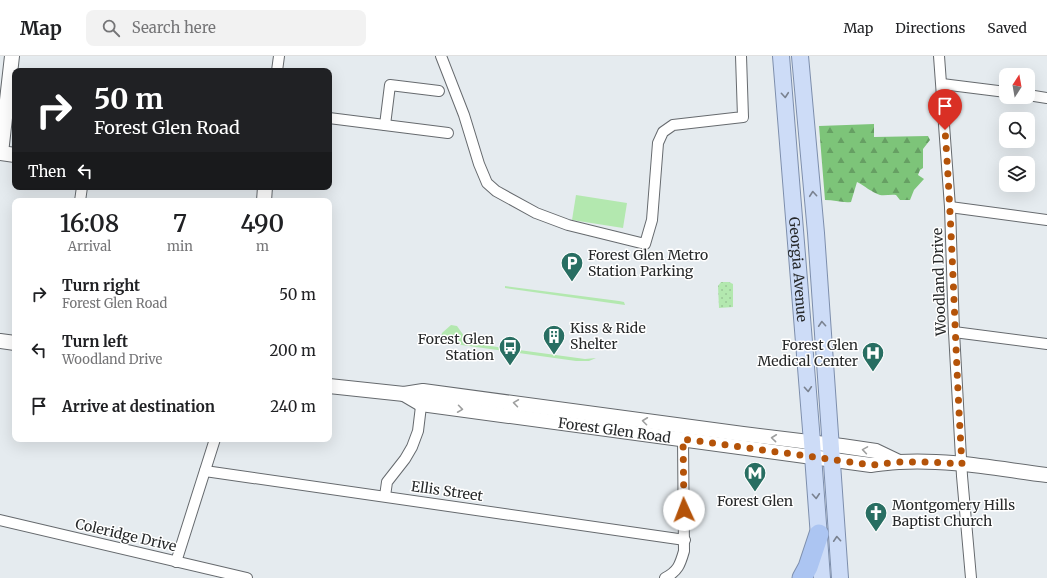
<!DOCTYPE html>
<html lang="en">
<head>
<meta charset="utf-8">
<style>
	:root { --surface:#fff; --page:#f2f2f2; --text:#202124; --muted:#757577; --line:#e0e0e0 }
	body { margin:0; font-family:Merriweather,serif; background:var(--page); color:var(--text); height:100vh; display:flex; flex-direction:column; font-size:15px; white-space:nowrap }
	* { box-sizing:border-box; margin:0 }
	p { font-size:13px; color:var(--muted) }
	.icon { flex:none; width:22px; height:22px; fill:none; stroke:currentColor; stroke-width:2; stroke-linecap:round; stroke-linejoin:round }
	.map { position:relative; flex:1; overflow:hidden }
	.drawer { position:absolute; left:12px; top:142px; width:320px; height:244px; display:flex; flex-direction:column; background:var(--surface); border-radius:8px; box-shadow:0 4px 16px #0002 }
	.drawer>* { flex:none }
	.top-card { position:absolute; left:12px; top:12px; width:320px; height:122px; border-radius:8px; box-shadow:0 4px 16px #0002; background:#202124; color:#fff; overflow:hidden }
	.needle { width:26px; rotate:11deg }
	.tools { position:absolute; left:999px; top:12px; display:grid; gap:8px }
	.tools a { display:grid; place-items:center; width:36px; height:36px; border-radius:8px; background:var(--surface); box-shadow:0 4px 16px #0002; font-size:20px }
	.pin { position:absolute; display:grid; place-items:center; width:34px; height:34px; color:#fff; margin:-41px -17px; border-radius:50% 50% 50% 0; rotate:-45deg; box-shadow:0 0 4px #0007 }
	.pin .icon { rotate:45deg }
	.me { position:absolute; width:44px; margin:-22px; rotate:358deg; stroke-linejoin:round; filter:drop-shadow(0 0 3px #0008) }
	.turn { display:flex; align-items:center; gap:14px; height:84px; padding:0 16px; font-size:18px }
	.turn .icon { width:52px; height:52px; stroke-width:2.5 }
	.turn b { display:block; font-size:28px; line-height:34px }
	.then { display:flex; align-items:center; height:38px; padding:0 16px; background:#0003; gap:8px; font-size:15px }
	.eta { display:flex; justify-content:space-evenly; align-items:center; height:68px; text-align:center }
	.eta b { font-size:24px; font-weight:600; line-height:28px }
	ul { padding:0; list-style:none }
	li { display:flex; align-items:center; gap:12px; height:56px; padding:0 16px }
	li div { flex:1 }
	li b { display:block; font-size:15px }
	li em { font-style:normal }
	header { display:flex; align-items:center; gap:24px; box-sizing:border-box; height:56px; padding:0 20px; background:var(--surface); border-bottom:1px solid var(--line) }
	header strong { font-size:19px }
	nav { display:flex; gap:22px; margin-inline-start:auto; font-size:14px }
	.search { width:280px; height:36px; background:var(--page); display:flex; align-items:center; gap:10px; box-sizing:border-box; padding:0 14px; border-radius:8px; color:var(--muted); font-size:15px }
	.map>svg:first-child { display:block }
</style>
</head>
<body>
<header>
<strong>Map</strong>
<div class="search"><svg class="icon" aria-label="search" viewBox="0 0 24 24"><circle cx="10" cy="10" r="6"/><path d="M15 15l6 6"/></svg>Search here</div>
<nav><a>Map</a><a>Directions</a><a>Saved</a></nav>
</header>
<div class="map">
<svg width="1047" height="522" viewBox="0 0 1047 522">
	<defs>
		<pattern id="forest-firs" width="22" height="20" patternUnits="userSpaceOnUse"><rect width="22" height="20" fill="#7dc479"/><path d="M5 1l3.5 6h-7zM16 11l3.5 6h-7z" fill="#669f63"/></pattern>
		<pattern id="park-dots" width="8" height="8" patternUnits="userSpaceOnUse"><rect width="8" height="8" fill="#b3e8af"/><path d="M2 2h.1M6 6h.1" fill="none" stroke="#9ac797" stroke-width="1.8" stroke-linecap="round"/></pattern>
	</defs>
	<rect width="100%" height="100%" fill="#e5ebef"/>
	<g fill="#b3e8af">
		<path d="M576,139L627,147L623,172L572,164Z"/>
		<path d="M505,230L619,245L624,246L625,249L505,232Z"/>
		<path d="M451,269L457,270L469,287L585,303L596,302L589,305H576L440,286L442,277Z"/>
	</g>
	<path fill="url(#forest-firs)" d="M874,68V81L928,80L930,84L923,93V112L920,114L918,119L924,123L914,134L910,144H900L896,139C891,138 885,140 880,139C871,136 865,130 857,126L851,146C842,147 834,144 825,144L819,70Z"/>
	<path fill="url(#park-dots)" d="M721,226H729L733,228V251L719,252L718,230Z"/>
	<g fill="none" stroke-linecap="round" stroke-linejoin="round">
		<g stroke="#666a6e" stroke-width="12">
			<g id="street">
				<path d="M441,0L464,59L479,108L487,127L496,135L536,157L568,169L645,188L652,164L658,87L663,76L673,69L743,61L741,0"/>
				<path d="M939,0L950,151L954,276L962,420L971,522"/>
				<path d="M277,15L279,0"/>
				<path d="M942,28L1006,36"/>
				<path d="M1028,39L1047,42"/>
				<path d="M329,62L448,77"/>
				<path d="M385,69L390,29L439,35"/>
				<path d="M80,145L82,131"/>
				<path d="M950,151L1047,164"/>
				<path d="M954,276L1047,288"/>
				<path d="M205,415L685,484"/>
				<path d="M385,440L387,426L405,403L412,391L418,375L422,342"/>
				<path d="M0,464L247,522"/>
				<path d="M176,506L215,383"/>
				<path d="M665,522C678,515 680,509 684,495L683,383"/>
			</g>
		</g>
		<g stroke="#666a6e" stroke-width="16">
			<g id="secondary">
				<path d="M12,0L1,97L15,99"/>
				<path d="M264,145L265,131"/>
				<path d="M0,285L15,287"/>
				<path d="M329,330L404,338L423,335L743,378L842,390L876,395L899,406"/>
				<path id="s1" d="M404,338L421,348L871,409C881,408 890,406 899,406C948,403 998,413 1047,419"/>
			</g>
		</g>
		<g stroke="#7d8eac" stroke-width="18">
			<g id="primary">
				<path id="s2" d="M781,0L812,386L822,522"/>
				<path d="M800,0L816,177L840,522"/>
			</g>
		</g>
		<g stroke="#7d8eac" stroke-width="21">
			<path id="highway" d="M802,522L808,511L819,478"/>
		</g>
		<use href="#street" stroke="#fff" stroke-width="10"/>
		<use href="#secondary" stroke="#fff" stroke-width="14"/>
		<use href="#primary" stroke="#cddcf7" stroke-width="16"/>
		<use href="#highway" stroke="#acc5f2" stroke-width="19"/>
	</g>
	<defs><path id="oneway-chevron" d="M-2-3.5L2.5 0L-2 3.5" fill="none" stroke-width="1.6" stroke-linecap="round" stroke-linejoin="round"/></defs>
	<g stroke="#7a8290">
		<use href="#oneway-chevron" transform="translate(785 39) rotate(85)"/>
		<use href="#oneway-chevron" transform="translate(813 138) rotate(-95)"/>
		<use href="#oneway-chevron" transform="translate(822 268) rotate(-94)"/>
		<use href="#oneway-chevron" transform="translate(808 333) rotate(86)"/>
		<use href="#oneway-chevron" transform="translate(816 440) rotate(86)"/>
		<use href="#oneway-chevron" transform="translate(837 483) rotate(-94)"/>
	</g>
	<g stroke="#9e9f9f">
		<use href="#oneway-chevron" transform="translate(516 347) rotate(-172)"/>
		<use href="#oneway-chevron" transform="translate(460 353) rotate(8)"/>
		<use href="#oneway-chevron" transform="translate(645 365) rotate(-173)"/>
		<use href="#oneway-chevron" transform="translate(774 382) rotate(-174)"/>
		<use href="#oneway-chevron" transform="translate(865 394) rotate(-171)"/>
	</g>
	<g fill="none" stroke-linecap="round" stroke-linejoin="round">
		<path stroke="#b45309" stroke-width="7" stroke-dasharray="0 12.6" d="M684,454L683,383L872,409L899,406H930L962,408C955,297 953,185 945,74"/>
	</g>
	<defs>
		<g id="parking-pin" transform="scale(1.15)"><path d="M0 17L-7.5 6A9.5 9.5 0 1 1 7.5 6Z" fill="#286e62" stroke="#fff"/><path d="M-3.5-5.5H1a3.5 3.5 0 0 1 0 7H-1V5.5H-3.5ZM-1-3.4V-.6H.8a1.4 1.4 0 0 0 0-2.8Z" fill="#fff"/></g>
		<g id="building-pin" transform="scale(1.15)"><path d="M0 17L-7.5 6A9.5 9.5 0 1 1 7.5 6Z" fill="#286e62" stroke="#fff"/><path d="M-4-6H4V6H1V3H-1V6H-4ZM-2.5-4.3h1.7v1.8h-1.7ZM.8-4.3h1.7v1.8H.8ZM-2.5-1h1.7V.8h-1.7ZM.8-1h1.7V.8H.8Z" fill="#fff"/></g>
		<g id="bus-pin" transform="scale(1.15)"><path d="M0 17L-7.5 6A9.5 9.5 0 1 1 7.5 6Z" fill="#286e62" stroke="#fff"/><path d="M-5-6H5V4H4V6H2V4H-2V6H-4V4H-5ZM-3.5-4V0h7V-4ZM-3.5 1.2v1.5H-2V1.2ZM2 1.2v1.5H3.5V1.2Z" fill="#fff"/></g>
		<g id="hospital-pin" transform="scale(1.15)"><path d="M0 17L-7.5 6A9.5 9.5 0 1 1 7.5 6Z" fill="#286e62" stroke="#fff"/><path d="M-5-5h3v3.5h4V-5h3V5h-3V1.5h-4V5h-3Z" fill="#fff"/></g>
		<g id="metro-pin" transform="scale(1.15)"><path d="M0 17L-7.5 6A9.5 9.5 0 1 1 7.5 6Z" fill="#286e62" stroke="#fff"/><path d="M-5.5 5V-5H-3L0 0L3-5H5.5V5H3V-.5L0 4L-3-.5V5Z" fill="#fff"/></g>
		<g id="church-pin" transform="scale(1.15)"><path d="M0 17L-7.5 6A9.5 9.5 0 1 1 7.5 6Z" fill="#286e62" stroke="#fff"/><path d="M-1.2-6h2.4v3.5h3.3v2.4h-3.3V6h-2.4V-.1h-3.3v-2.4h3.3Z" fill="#fff"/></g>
	</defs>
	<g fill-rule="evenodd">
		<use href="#parking-pin" x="572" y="207"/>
		<use href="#building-pin" x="554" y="280"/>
		<use href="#bus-pin" x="510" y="291"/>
		<use href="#hospital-pin" x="873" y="297"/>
		<use href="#metro-pin" x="755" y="417"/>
		<use href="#church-pin" x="876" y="457"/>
	</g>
	<g text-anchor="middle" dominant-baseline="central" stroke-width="3" stroke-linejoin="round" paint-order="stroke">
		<g font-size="14" fill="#27292a" stroke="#fff" text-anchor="start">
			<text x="588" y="199">Forest Glen Metro<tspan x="588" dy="16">Station Parking</tspan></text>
			<text x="570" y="272">Kiss &amp; Ride<tspan x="570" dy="16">Shelter</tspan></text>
			<text x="494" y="283" text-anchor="end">Forest Glen<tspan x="494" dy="16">Station</tspan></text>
			<text x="858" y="289" text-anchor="end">Forest Glen<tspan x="858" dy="16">Medical Center</tspan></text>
			<text x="755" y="445" text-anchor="middle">Forest Glen</text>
			<text x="892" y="449">Montgomery Hills<tspan x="892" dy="16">Baptist Church</tspan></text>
		</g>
		<g font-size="14" fill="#27292a" stroke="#fff">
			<text stroke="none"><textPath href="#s2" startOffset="214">Georgia Avenue</textPath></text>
			<text transform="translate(939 226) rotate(-92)">Woodland Drive</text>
			<text stroke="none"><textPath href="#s1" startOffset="215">Forest Glen Road</textPath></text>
			<text transform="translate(447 435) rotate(8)">Ellis Street</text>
			<text transform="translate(126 479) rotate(13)">Coleridge Drive</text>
		</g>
	</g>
</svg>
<div class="tools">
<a><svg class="needle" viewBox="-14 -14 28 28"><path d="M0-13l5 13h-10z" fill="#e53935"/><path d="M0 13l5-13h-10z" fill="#757577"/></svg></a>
<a><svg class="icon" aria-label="search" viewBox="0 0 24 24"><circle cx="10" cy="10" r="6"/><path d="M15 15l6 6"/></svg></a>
<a><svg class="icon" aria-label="layers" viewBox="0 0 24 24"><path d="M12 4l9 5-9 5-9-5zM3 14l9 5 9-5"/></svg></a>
</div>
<div class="pin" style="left:945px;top:74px;background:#d93025"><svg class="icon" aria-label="arrive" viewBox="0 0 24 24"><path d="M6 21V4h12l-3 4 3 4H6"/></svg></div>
<svg class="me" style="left:684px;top:454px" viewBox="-20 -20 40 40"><circle r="19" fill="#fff"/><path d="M0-13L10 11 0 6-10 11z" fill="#b45309"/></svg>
<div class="top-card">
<div class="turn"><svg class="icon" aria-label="right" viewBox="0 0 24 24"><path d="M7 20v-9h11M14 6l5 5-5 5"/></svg><div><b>50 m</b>Forest Glen Road</div></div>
<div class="then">Then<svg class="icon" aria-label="left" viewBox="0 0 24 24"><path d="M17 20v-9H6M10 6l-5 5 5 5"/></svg></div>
</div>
<section class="drawer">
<div class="eta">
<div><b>16:08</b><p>Arrival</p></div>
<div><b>7</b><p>min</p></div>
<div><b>490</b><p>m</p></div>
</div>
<ul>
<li><svg class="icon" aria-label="right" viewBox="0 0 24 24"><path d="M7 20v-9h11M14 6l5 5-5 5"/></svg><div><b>Turn right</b><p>Forest Glen Road</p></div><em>50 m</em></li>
<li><svg class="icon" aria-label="left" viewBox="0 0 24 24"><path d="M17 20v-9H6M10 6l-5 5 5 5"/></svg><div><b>Turn left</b><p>Woodland Drive</p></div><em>200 m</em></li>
<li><svg class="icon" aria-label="arrive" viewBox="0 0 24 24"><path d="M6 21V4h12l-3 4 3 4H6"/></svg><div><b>Arrive at destination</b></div><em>240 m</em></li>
</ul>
</section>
</div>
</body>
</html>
